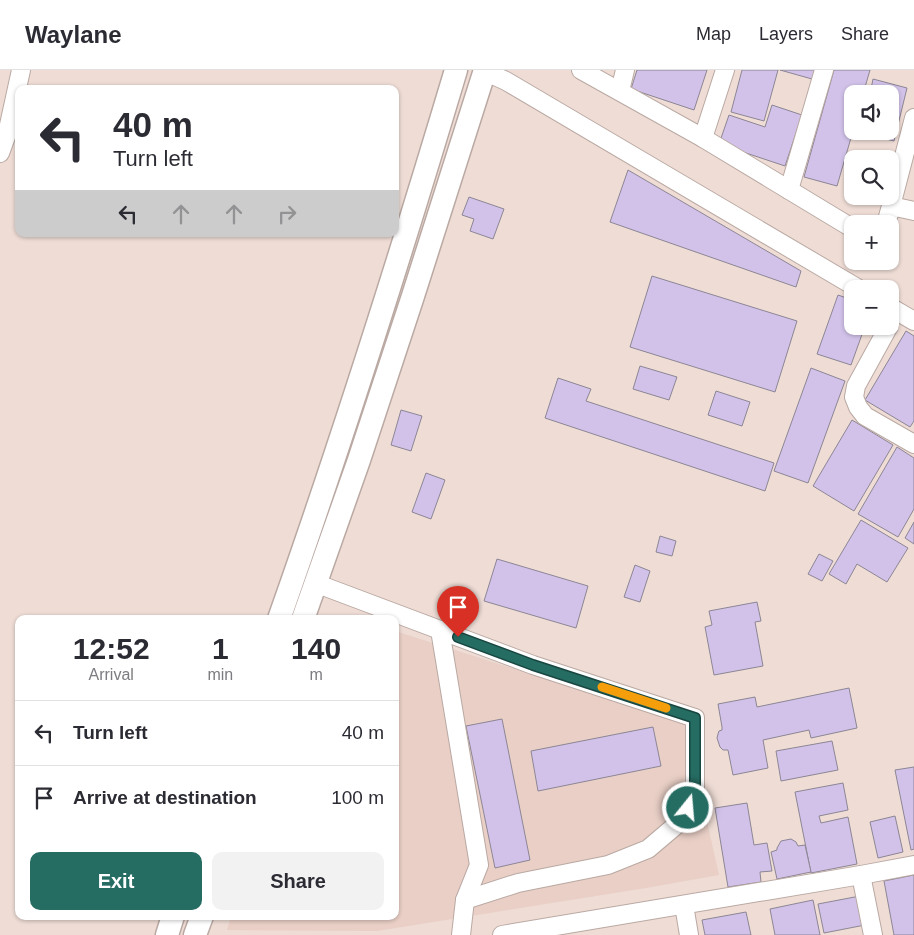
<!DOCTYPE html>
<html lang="en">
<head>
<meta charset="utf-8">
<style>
	:root { --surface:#fff; --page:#f2f2f3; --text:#2b2b33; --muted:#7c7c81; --line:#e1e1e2; --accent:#256c62 }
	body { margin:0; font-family:Helvetica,sans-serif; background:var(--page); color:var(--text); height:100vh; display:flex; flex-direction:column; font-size:19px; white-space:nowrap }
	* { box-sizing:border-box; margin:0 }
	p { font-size:16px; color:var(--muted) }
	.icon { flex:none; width:28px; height:28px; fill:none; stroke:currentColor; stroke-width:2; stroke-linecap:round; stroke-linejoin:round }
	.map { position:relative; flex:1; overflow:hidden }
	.panel { position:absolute; left:15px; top:545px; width:384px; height:305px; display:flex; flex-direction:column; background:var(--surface); border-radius:10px; box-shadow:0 1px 4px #0004 }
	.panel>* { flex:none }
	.hud { position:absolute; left:15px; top:15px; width:384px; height:152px; border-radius:10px; box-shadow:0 1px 4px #0004; background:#fff; color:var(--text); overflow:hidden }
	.buttons { position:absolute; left:844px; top:15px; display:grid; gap:10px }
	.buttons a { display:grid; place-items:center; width:55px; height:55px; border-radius:10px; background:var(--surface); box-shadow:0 1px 4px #0004; font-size:25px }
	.pin { position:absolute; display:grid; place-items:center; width:42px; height:42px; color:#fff; margin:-51px -21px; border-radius:50% 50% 50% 0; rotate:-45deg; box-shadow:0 0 5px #0007 }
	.pin .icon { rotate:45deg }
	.me { position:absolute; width:55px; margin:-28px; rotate:17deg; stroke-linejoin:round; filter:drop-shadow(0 0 4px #0008) }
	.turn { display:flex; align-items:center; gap:18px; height:105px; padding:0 15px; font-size:22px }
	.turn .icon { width:65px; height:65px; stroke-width:2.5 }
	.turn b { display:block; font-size:35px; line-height:42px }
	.lanes { display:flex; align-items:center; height:48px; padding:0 15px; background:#0003; justify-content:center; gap:25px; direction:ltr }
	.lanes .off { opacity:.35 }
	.eta { display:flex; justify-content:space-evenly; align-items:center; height:85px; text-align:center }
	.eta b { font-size:30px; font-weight:700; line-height:35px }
	.button { display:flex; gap:10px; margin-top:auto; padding:10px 15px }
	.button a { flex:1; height:58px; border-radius:10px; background:var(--accent); color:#fff; font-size:20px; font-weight:700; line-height:58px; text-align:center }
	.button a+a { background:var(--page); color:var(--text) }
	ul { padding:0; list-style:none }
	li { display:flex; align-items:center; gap:15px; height:65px; padding:0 15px; border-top:1px solid var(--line) }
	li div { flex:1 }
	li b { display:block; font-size:19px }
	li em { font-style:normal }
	header { display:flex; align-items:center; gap:30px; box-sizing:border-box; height:70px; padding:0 25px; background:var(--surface); border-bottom:1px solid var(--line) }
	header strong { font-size:24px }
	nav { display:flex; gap:28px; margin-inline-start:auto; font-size:18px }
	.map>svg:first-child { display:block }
</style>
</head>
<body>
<header>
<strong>Waylane</strong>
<nav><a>Map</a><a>Layers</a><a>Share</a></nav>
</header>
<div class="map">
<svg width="914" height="865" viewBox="0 0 914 865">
	<rect width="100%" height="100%" fill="#eedcd5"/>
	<path fill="#e9cfc6" d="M395,561L685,653L719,805L646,818L377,861L227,860L231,846H395Z"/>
	<g fill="#d2c2ea" stroke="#8c8694">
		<path d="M637,0H707L694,40L631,19Z"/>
		<path d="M742,0H778L764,51L731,42Z"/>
		<path d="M780,0H815L812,9Z"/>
		<path d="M834,0H870L863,24H852L853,61L837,116L804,107Z"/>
		<path d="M873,9L907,18L894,71L860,63V61H890V24H870Z"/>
		<path d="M772,35L802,45L785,96L719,74L729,45L765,57Z"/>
		<path d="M628,100L801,201L796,217L610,152Z"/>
		<path d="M469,127L504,139L493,169L470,161L474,149L462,145Z"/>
		<path d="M652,206L797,251L775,322L630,277Z"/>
		<path d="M838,225L852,230V256H865L851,295L817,284Z"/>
		<path d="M906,261L914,266V351L910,357L865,330Z"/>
		<path d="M640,296L677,307L669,330L633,319Z"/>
		<path d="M811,298L845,311L808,413L774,401Z"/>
		<path d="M558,308L591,319L586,331L774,393L765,421L545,348Z"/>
		<path d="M716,321L750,332L742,356L708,345Z"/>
		<path d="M401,340L422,346L411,381L391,375Z"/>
		<path d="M852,350L893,375L854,441L813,416Z"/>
		<path d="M897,377L914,388V439L898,467L858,444Z"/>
		<path d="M426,403L445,410L431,449L412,442Z"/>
		<path d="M861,450L908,478L887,512L857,494L846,514L829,504Z"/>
		<path d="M914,452V474L905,468Z"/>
		<path d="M660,466L676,471L672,486L656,482Z"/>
		<path d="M819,484L833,491L822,511L808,504Z"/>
		<path d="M497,489L588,516L576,558L484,531Z"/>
		<path d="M635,495L650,501L640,532L624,527Z"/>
		<path d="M757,532L761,551L755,552L763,596L714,605L705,557L712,555L709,541Z"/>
		<path d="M849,618L857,658L811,668L809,660L763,670L768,698L733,705L728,680H723L720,677L717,668L718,664L719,661L722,660V657L718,634L755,627L757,637Z"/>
		<path d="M502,649L530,790L495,798L466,656Z"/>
		<path d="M653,657L661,696L538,721L531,681Z"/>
		<path d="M832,671L838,700L781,711L776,681Z"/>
		<path d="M914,697V779L911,780L895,700Z"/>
		<path d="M843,713L848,740L819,746L821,753L848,747L857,794L811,803L795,722Z"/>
		<path d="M747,733L754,775L767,773L772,801L760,802L761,812L728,817L715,738Z"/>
		<path d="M895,746L903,782L878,788L870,752Z"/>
		<path d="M791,769L796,772L798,776L805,775L811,802L777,809L771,782L777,780V778L781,771Z"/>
		<path d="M914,805V865H894L884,811Z"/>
		<path d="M860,826L865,855L824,863L818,834Z"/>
		<path d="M813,830L820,865H775L770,839Z"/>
		<path d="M746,842L751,865H705L702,850Z"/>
	</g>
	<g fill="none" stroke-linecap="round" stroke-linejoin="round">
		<g stroke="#baa9a3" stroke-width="20">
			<g id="minor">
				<path d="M581,0L703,68L852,158"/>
				<path d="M484,1L506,11L859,219"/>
				<path d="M620,21L625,0"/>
				<path d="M703,68L725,0"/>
				<path d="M0,83L7,64L21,0"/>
				<path d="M789,120L824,0"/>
				<path d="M891,136L914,48"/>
				<path d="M886,154L891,136L914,141"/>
				<path d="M890,237L914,251"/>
				<path d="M889,256L856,316L854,327L858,337L865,346L914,374"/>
				<path d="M315,513L533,595L695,648V724L681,751L648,779L608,795L518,813L465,830"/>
				<path d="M440,560L479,795L465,830L461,865"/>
				<path d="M861,805L873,865"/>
				<path d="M684,835L689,865"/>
				<path d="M502,865L861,805L914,795"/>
			</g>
		</g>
		<g stroke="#baa9a3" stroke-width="25">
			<g id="major">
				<path d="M279,549C343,368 401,184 456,0"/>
				<path d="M303,549L359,390L413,226L485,0"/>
				<path d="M167,865L173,846"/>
				<path d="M195,865L202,846"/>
			</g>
		</g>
		<use href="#minor" stroke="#fff" stroke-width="18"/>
		<use href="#major" stroke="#fff" stroke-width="22"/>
	</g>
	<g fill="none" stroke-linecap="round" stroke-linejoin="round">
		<g stroke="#184640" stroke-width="12">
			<path id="route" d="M458,567L533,595L695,648V724L688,738"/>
		</g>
		<use href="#route" stroke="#256c62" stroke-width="9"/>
		<path stroke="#f59e0b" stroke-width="9" d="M602,617L666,638"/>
	</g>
</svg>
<div class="buttons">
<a><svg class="icon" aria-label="sound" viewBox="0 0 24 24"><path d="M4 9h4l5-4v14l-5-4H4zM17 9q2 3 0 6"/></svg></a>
<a><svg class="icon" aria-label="search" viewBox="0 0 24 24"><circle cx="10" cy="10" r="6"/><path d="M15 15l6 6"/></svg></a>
<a>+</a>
<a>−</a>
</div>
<div class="pin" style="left:458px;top:567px;background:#d93025"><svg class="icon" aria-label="arrive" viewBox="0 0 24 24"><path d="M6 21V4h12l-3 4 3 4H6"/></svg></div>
<svg class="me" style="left:688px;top:738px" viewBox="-20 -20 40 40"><circle r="17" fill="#256c62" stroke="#fff" stroke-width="3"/><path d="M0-11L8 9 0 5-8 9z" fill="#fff"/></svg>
<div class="hud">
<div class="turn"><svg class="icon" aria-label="left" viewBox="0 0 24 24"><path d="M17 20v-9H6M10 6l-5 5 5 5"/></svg><div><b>40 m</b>Turn left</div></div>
<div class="lanes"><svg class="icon" aria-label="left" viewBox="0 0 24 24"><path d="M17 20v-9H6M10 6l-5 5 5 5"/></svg><svg class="icon off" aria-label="ahead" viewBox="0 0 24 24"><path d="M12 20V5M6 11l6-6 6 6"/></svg><svg class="icon off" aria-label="ahead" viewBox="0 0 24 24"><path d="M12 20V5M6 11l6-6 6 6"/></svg><svg class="icon off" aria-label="right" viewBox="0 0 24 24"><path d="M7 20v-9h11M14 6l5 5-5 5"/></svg></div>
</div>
<section class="panel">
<div class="eta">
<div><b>12:52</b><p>Arrival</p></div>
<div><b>1</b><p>min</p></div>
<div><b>140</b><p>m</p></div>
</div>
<ul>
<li><svg class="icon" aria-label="left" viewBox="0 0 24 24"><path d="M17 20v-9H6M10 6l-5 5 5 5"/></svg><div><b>Turn left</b></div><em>40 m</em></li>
<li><svg class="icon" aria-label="arrive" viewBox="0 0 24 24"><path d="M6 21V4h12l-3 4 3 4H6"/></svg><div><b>Arrive at destination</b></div><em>100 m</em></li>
</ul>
<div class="button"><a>Exit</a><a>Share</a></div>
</section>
</div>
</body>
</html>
